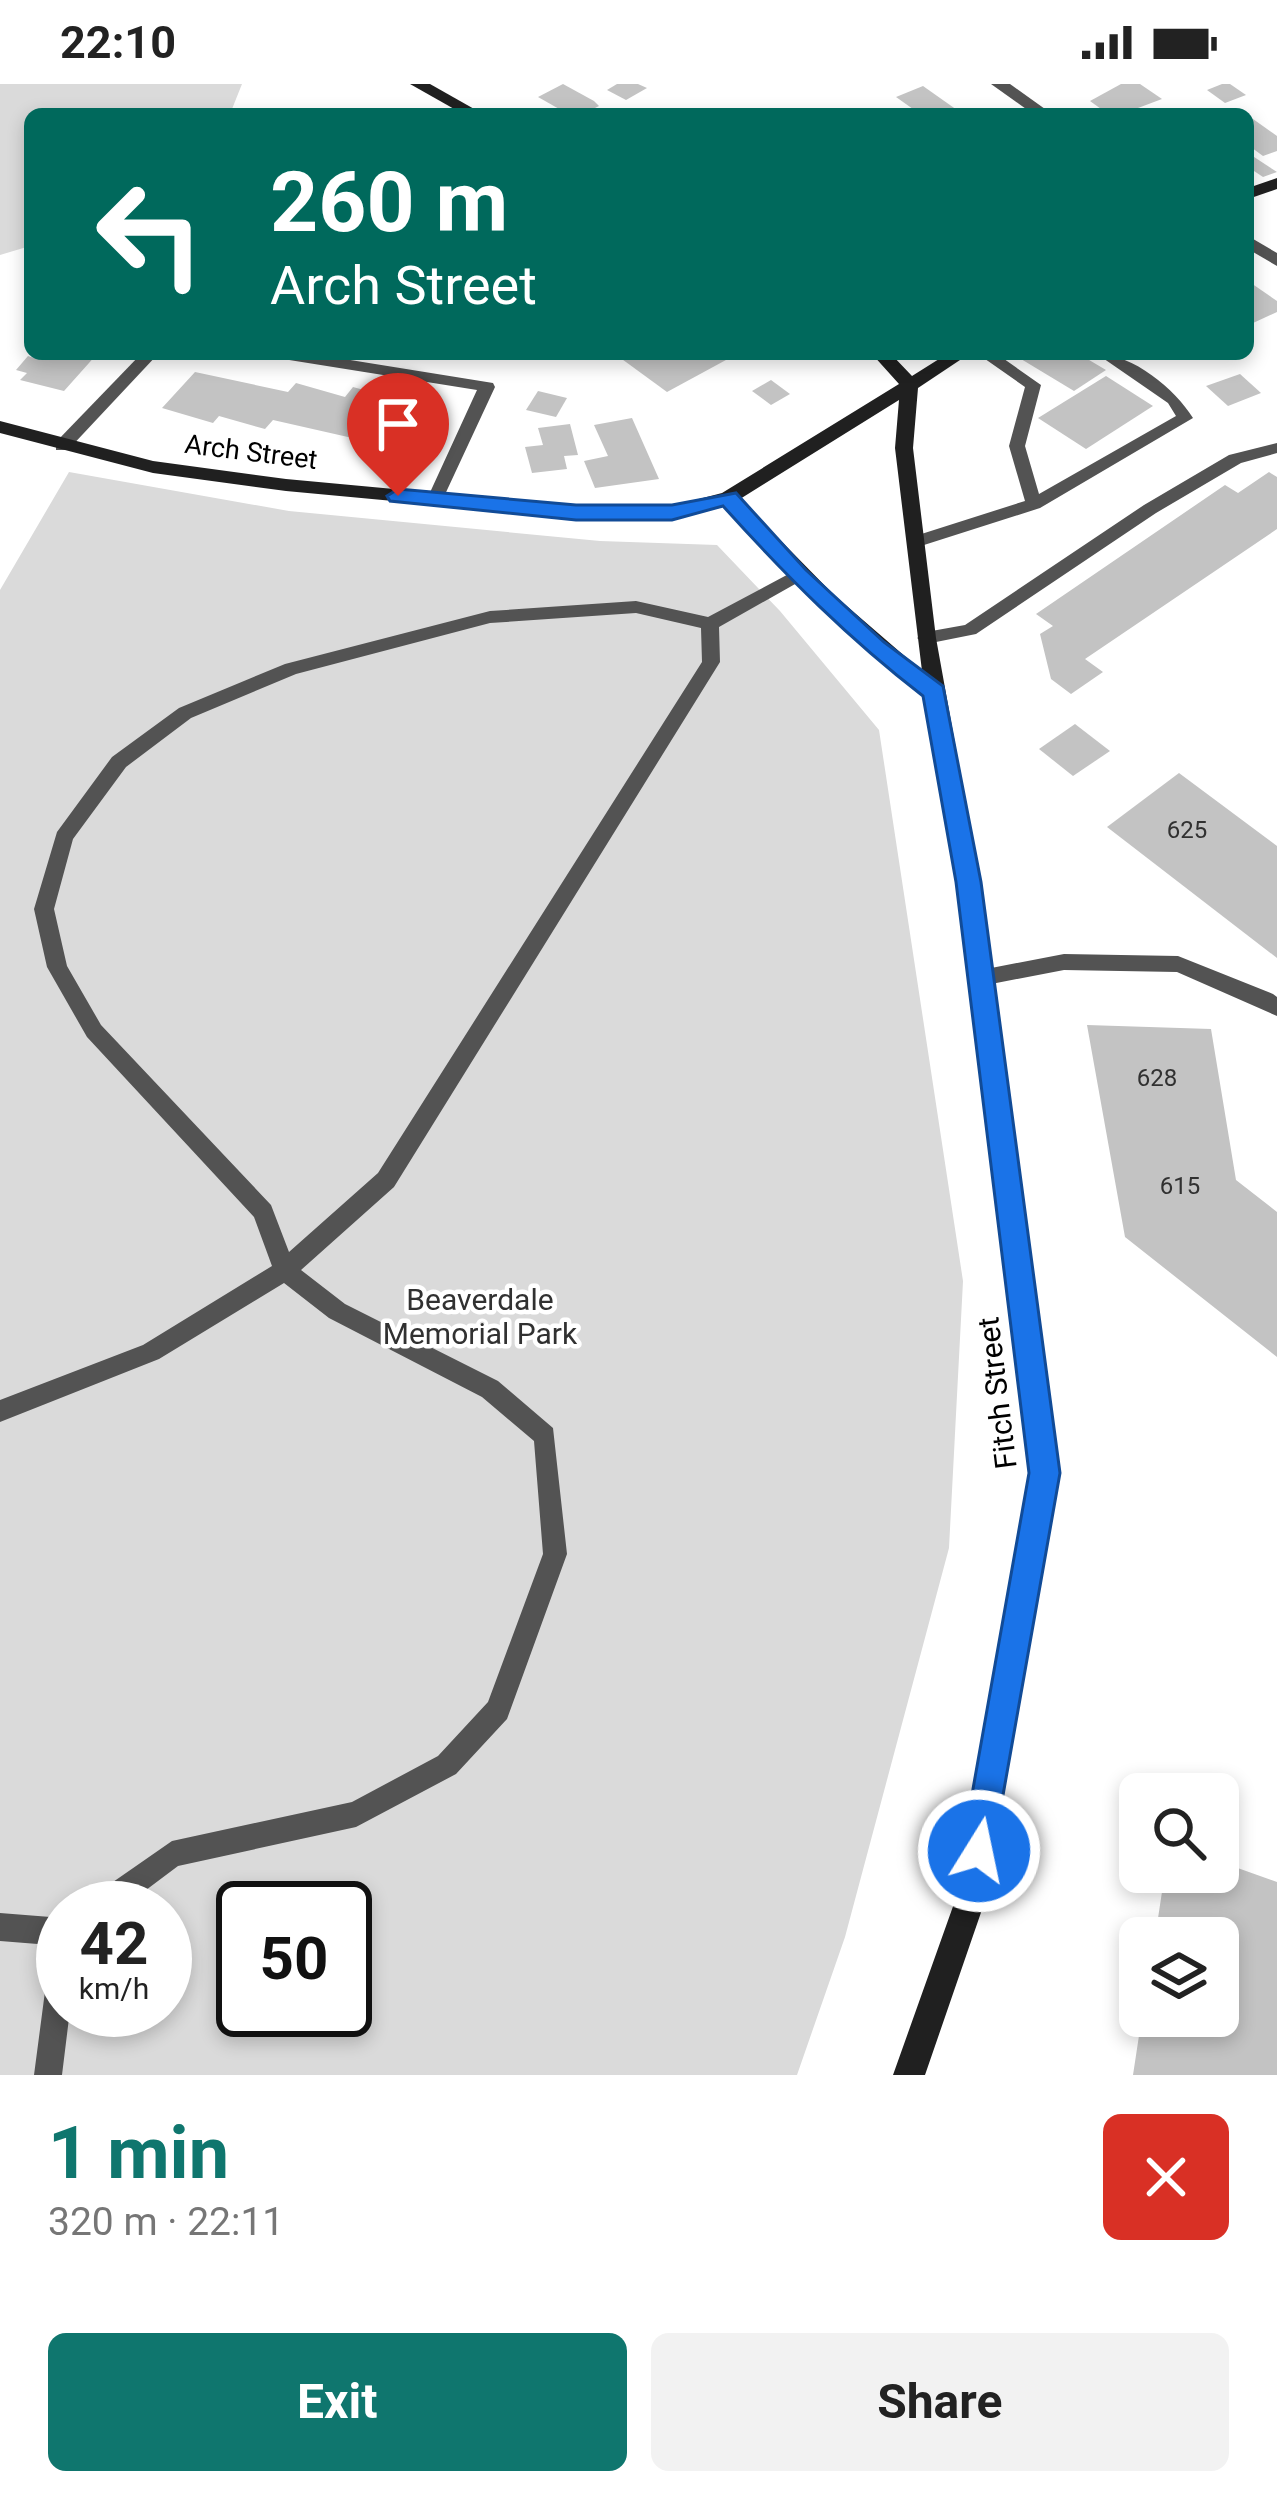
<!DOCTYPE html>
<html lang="en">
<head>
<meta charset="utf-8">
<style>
	:root { --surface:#fff; --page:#f2f2f2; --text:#222; --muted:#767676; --accent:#0f766e }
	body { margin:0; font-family:Roboto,sans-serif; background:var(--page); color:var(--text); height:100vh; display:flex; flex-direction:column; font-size:45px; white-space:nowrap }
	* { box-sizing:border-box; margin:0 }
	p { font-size:39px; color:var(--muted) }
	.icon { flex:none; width:66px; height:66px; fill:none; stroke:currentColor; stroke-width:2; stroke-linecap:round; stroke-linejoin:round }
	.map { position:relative; height:1991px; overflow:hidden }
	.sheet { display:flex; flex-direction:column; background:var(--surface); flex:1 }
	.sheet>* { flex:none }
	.top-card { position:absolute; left:24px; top:24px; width:1230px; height:252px; border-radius:18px; box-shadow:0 6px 18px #0003; background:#00695c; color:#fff; overflow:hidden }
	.fabs { position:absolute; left:1119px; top:1689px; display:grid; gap:24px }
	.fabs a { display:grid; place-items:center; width:120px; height:120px; border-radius:18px; background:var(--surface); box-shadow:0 6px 18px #0003; font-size:60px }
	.speed { position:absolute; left:36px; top:1797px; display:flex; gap:24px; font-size:60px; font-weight:700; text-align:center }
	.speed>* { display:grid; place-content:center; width:156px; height:156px; border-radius:50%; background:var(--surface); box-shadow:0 6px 18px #0003; line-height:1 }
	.speed small { font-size:30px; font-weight:400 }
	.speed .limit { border:6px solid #111; border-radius:18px; background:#fff; color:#111 }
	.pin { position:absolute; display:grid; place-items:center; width:102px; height:102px; color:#fff; margin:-123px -51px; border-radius:50% 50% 50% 0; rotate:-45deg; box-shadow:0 0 12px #0007 }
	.pin .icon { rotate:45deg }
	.me { position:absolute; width:132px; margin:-66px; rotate:10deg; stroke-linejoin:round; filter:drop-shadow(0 0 9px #0008) }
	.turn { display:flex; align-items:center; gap:42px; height:252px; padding:0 48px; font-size:54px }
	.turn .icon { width:156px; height:156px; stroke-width:2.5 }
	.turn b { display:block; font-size:84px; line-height:102px }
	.round { display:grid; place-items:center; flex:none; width:126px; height:126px; border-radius:18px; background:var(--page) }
	.head { display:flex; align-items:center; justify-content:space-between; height:204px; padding:0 48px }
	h1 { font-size:72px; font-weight:700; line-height:90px; color:var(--accent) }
	.button { display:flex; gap:24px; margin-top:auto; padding:24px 48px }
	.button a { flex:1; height:138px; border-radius:18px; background:var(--accent); color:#fff; font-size:48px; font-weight:700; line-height:138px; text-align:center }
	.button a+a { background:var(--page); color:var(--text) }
	.status { display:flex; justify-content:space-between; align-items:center; height:84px; padding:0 60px; background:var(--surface); direction:ltr }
	.status svg { height:33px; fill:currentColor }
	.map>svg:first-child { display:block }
</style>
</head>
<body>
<div class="status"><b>22:10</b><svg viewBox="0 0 49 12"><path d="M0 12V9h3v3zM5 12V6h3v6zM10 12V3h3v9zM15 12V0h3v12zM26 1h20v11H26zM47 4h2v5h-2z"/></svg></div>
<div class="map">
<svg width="1277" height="1991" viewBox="0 0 1277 1991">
	<rect width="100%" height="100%" fill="#fff"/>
	<g fill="#dadada" fill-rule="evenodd">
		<path d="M0,0H242L230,30H30V162L0,171Z"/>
		<path d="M69,388L289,427L600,457L717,461L780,527L879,646L963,1197L949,1464L845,1853L797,1991H0V506ZM63,1824H165V1926H63ZM243,1824H345V1926H243Z"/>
	</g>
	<g fill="#c3c3c3">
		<path d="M563,0L594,17L599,22L583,30H568L538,13Z"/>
		<path d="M617,0H638L647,4L626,16L607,6Z"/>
		<path d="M1121,0H1140L1162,15L1122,30H1108L1090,17Z"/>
		<path d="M1222,0H1230L1246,11L1225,19L1207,6Z"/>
		<path d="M923,2L957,26L920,30L896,13Z"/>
		<path d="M1253,35L1277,52V67L1263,72L1248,61V37Z"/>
		<path d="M1248,69L1277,88L1263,93L1248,83Z"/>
		<path d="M1248,197L1277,217V228L1253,239L1248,235Z"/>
		<path d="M42,270H97L64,307L20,296L27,289L16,286L28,272L37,275Z"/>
		<path d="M615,270H737L667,308Z"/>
		<path d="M1028,270H1079L1106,286L1074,307L1021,275Z"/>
		<path d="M195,288L288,308L296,299L345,313L353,303L403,317L370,358L273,336L265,345L219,332L213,339L162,324Z"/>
		<path d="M1240,290L1261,309L1228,322L1206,302Z"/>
		<path d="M1106,292L1153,322L1086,365L1038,334Z"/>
		<path d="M771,296L790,310L771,321L752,307Z"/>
		<path d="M538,307L567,314L556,333L526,326Z"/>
		<path d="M632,334L659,395L595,404L584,377L608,372L594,341Z"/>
		<path d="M570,340L578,371L564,372L567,385L532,389L525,363L543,361L538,344Z"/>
		<path d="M1269,388L1277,393V445L1085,575L1103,588L1071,610L1051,595L1040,550L1053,542L1036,530L1225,401L1238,409Z"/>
		<path d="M1075,640L1110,667L1073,692L1039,665Z"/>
		<path d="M1179,689L1277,762V874L1107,743Z"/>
		<path d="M1087,941L1211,945L1236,1096L1277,1128V1273L1125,1153Z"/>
		<path d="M1218,1777L1277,1798V1991H1133L1142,1932H1218V1854H1155L1165,1788H1218Z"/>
	</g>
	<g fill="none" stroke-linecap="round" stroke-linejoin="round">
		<g fill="#535353" fill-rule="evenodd">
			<path d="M141,270H158L68,366H56V358Z"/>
			<path d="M275,270H313L493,299L495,303L441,419L435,421L427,415L477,306L283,275Z"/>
			<path d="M978,270H997L1041,301L1025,362L1039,410L1176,332L1168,319L1097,270C1133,270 1175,305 1193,334L1040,424L924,461H912V453L1025,417L1009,362L1025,303Z"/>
			<path d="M1071,270H1088L1080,275Z"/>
			<path d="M1277,359V369L1241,379L1156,429L976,550L926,560L917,554L926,548L965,541L1144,421L1229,371Z"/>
			<path d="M798,485L807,491L804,495L719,543L720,578L394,1103L301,1186L345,1220L498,1297L553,1344L567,1470L507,1635L456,1690L356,1743L178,1782L122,1824H86L90,1814L172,1757L352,1718L438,1672L488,1618L543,1470L534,1357L482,1313L329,1234L284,1199L159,1275L0,1338V1316L143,1261L272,1182L254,1133L87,953L47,883L34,825L57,748L112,673L179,624L285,580L490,527L636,517L708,533ZM636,529L701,544L702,578L378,1089L289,1168L271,1121L101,941L67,882L54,825L73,755L126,683L191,634L296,590L490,539Z"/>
			<path d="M1064,870L1178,872L1273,910L1277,913V932L1177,888L1064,886L981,902L971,894L981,886Z"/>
			<path d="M0,1829L63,1834V1862L0,1857Z"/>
			<path d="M63,1863V1926H70L62,1991H34L49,1877L53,1867Z"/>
		</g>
		<g fill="#535353" fill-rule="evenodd">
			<path d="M991,0H1010L1052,30H1033Z"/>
			<path d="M1248,152L1277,169V182L1248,165Z"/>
		</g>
		<g fill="#202020" fill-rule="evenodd">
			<path d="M410,0H430L483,30H463Z"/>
			<path d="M1277,94V105L1248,115V104Z"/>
			<path d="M872,270H891L912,292L947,270H969L918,304L913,364L936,554L980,798L1059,1389L986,1814L925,1991H893L956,1814L1031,1389L958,798L926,613L819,521L724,421L672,434H576L286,407L153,389L0,349V337L153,377L286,395L576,422H672L722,409L899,300ZM899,316L895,364L922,587L834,511L740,415Z"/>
		</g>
	</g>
	<path fill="#1a73e8" stroke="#114b97" stroke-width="3" d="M398,405L576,421H672L736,409L806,486L884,558L943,602L981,798L1060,1389L991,1779L979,1784L967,1779L962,1767L1029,1389L956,798L923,612C849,555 786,492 723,422L672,436H576L390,417L387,412Z"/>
	<g text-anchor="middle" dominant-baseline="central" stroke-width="9" stroke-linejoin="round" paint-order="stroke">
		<g font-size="24" fill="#313131">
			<text x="1187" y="746">625</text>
			<text x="1157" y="994">628</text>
			<text x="1180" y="1102">615</text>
		</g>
		<g font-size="27" fill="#000" stroke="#fff">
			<text transform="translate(251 368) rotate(7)">Arch Street</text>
		</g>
		<g font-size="30" fill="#313131" stroke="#fff">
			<text x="480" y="1215">Beaverdale<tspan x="480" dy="34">Memorial Park</tspan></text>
		</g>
		<g font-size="30" fill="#000" stroke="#fff">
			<text transform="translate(997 1309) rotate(-97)">Fitch Street</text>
		</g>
	</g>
</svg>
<div class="fabs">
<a><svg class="icon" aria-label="search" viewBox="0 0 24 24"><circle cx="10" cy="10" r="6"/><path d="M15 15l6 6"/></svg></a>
<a><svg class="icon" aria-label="layers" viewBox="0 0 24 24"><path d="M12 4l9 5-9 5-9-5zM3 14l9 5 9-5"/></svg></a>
</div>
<div class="speed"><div>42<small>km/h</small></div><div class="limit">50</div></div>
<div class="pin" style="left:398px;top:412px;background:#d93025"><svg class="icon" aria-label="arrive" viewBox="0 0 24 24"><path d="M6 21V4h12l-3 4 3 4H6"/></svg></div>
<svg class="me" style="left:979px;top:1767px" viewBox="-20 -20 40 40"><circle r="17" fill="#1a73e8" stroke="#fff" stroke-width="3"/><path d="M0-11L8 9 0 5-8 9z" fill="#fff"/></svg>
<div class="top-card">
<div class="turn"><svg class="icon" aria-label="left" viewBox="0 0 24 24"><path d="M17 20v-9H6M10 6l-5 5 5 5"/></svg><div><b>260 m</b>Arch Street</div></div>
</div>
</div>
<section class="sheet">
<div class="head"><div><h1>1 min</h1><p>320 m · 22:11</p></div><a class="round" style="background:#d93025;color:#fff"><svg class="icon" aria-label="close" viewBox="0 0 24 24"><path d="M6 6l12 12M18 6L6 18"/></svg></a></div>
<div class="button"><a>Exit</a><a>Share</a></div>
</section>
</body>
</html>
